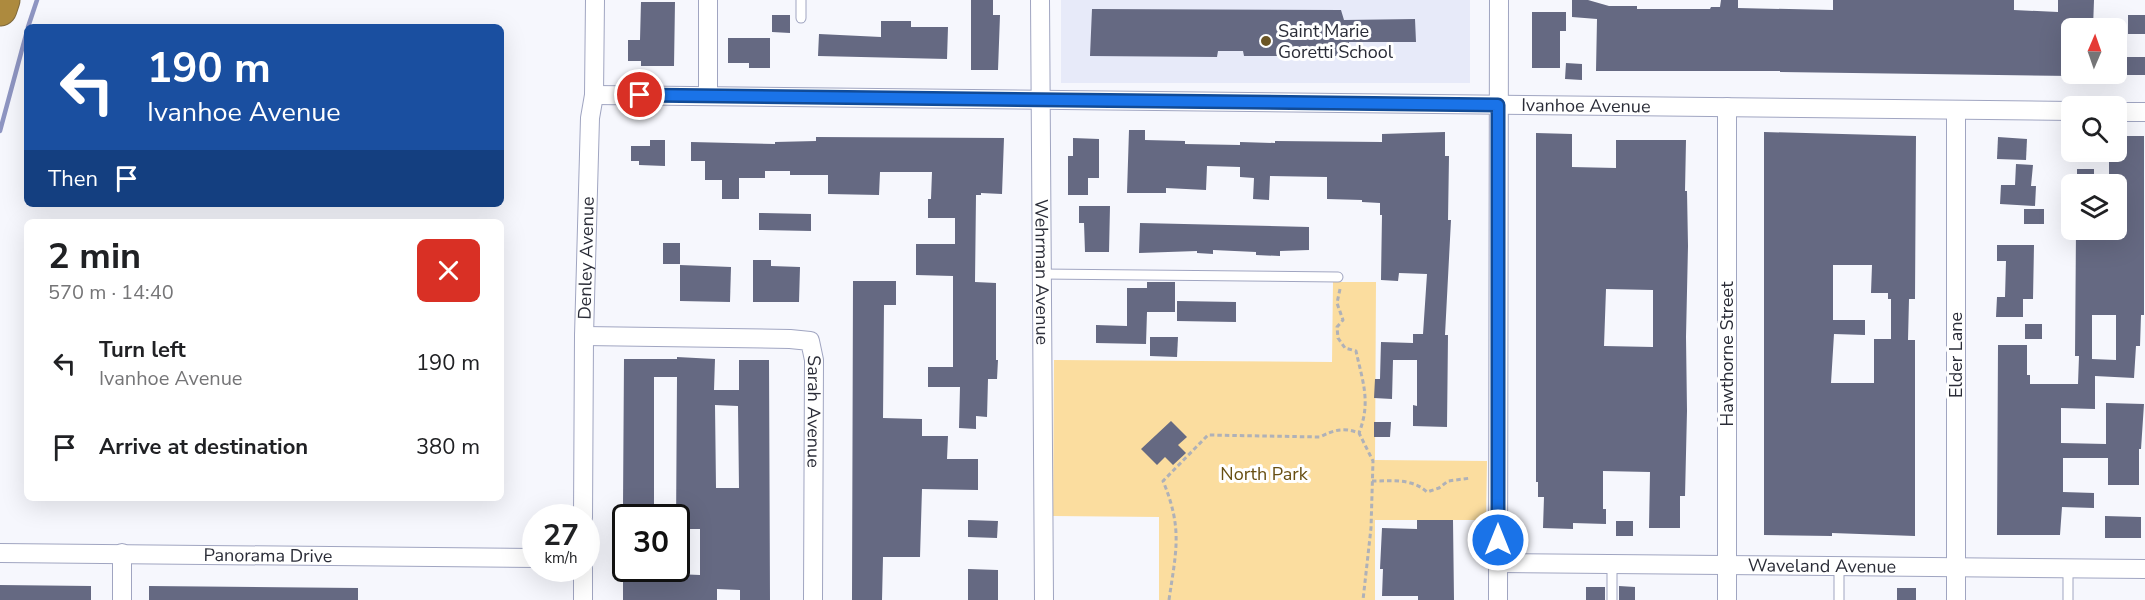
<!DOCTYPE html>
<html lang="en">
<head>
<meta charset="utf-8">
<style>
	:root { --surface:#fff; --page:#f2f2f2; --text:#202124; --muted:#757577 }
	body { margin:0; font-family:"Nunito Sans",sans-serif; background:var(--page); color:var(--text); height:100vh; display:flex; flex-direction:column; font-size:22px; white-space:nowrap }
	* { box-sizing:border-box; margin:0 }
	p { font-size:20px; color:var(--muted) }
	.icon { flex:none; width:33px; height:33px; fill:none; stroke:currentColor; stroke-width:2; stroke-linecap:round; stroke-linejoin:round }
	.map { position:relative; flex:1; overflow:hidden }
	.side { position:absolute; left:24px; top:219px; width:480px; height:282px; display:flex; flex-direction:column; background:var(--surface); border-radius:9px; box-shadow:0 6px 24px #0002 }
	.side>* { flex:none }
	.guide { position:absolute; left:24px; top:24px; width:480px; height:183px; border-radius:9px; box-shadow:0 6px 24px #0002; background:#1a4fa0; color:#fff; overflow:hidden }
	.needle { width:39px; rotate:2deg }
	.tools { position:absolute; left:2061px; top:18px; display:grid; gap:12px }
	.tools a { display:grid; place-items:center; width:66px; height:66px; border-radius:9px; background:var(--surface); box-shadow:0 6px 24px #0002; font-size:30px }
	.speed { position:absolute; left:522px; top:504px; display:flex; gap:12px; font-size:30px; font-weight:700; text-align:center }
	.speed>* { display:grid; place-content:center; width:78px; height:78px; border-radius:50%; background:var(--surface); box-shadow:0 6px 24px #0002; line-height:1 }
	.speed small { font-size:15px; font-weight:400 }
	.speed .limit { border:3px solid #111; border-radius:9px; background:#fff; color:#111 }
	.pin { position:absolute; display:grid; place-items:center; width:51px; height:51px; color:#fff; margin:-26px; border:3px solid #fff; border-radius:50%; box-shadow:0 2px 6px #0007 }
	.me { position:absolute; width:66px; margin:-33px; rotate:0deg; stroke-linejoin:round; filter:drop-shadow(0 0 4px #0008) }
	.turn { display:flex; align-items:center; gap:21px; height:126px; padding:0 24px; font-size:27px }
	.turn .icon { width:78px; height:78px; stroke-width:2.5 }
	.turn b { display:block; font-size:42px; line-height:51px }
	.then { display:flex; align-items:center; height:57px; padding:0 24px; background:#0003; gap:12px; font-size:22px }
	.round { display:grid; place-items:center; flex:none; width:63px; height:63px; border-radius:9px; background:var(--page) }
	.head { display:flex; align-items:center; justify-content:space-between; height:102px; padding:0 24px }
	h1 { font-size:36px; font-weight:700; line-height:45px }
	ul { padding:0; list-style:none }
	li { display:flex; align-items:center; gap:18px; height:84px; padding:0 24px }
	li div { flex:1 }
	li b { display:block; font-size:22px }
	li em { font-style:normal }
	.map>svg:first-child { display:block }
</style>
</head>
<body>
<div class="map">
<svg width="2145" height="600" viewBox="0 0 2145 600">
	<rect width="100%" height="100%" fill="#f6f7fd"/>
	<rect fill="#e7eaf9" x="1061" y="0" width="409" height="83"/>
	<path fill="#fbdd9f" d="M1333,282H1376L1375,460L1487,461L1486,520H1375V600H1159V517L1053,516L1054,360L1332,362Z"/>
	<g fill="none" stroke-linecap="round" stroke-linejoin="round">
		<g stroke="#8e95c2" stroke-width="4.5">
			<path d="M28,27L37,0"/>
			<path d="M0,131L27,31"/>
		</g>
	</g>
	<g fill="#656982" fill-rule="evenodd">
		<path d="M971,0H993V15H1000L998,70H971Z"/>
		<path d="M1572,0H1588L1609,6H1637V9H1710L1711,7H1720L1721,0H1738V8L1833,10V0H2014V10L2058,12V0H2094L2093,28L2072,27V76L1780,72V71H1596L1597,19L1572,17Z"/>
		<path d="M641,2H675L674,66H641V61H628V40H640Z"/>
		<path d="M1092,9L1341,10L1344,20L1415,19L1416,42H1349L1348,47H1340V56H1244L1243,51H1218L1217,57L1090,56Z"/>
		<path d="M1532,12H1566V31H1560V68H1532Z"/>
		<path d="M772,15H790V33L772,32Z"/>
		<rect x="2128" y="15" width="17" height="19"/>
		<path d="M881,21H911V27H948L947,59L818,56L819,34L881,37Z"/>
		<path d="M728,38H770V68H749V63H728Z"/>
		<rect x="2116" y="57" width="29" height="18"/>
		<path d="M1566,63L1582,64V80L1565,79Z"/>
		<path d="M1129,130H1145V140L1185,141V144L1240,145V142L1275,143V141L1382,142V134L1445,132V156H1449L1448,220H1451L1445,335H1448L1447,427L1413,426V405L1417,406V360H1393L1392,399L1374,398L1375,379H1380L1381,342L1413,343V334H1423L1427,274L1399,273L1398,281L1381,280L1382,215H1380V203L1362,202V200L1327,199V177L1270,176L1269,200L1253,199L1254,178L1240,177V167L1207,166L1206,190L1166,188V193H1127Z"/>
		<path d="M1764,132L1916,136L1915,299H1909L1908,340H1915V536L1832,533V536L1764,535ZM1833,265H1872L1871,293H1888V299H1891V339H1874V383H1831L1834,334L1865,335V320H1833Z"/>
		<path d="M1536,133L1572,134V167L1616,168V140H1686L1685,191H1687L1688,246L1686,337L1687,411L1685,496H1680V528H1649L1650,472L1603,471V509H1606V524L1573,523V529L1543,528L1544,497H1538V482H1536ZM1606,289L1653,290V347L1604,346Z"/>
		<path d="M2116,136H2144V315H2141L2140,346H2136L2134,378L2095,376V409L2061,408V443L2106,444V403L2144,404L2141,449H2139V485H2108V458H2063V492L2094,493V508L2062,507L2060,535H1997L1998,345H2027V375H2030V384H2078L2079,356H2075L2076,230H2116V176H2109V152H2116ZM2092,315H2116V360L2092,359Z"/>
		<path d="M816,137L1004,138L1002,194L981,193V195H976L975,282L996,283V360H998L997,379H988L987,417L976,416V429L959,428L960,387H928V367H953V276L916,275V244H955V218H928V199H931L932,172H880L879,195L828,194V175H790V171H765V178H739V199H722V180H705V161H691V142L775,144V142L816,141Z"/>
		<path d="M1998,137L2027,139L2026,160L1997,159Z"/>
		<path d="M1073,138L1099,139V178H1088V195H1068V156H1073Z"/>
		<path d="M650,140H665V166L639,165V161H631V146H650Z"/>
		<path d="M2016,164L2033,165L2031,186H2036L2035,206L2000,204L2001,185H2015Z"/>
		<rect x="2077" y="169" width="17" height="15"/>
		<path d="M1079,206H1110L1109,252H1085L1084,223H1079Z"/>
		<rect x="2024" y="209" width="20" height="15"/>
		<path d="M759,213L811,214V231L759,230Z"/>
		<path d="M1140,223L1309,227V250L1280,251V256L1256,255V252L1213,250V254L1197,253V251L1139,253Z"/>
		<rect x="663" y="243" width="17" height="21"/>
		<path d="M1997,245H2034L2033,299H2023V317H1996L1997,297H2005L2006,261H1997Z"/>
		<path d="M753,260H771V266L800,267L799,302H753Z"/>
		<path d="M680,265L731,267L730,302L680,301Z"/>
		<path d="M853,281H896V305H884L883,418L922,419V436H948L947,459H978V490L922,489L920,557H883L882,600H852Z"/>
		<path d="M1147,282H1175V312H1147L1146,344L1096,343V325L1127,326V288H1147Z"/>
		<path d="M1177,301L1236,302V322L1177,321Z"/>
		<rect x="2025" y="324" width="17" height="15"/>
		<path d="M1150,337H1178L1177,357L1150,356Z"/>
		<path d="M677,357L715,359L714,390H739V360H769L770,600H740V590L717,589V600H623V568H653V578H676V574L700,575V529H676L677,377H654V505H623L624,359H677ZM715,405L738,406L739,488H716Z"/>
		<path d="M1171,421L1187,437L1178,445L1186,453L1173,465L1165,457L1157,465L1141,449Z"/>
		<path d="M1374,422H1391L1390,437H1374Z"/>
		<path d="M2105,516L2141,517V538H2105Z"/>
		<path d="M968,520L998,521L997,538L968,537Z"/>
		<path d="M1417,520H1453L1454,600H1418V596H1382L1383,569H1380L1382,528L1417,529Z"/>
		<rect x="1616" y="521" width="17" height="15"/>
		<path d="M968,569L998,570V600H968Z"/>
		<path d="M0,585L91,586V600H0Z"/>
		<path d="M149,586L358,588V600H149Z"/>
		<path d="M1619,586L1635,587V600H1619Z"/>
		<rect x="1586" y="587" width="19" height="13"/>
		<rect x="1897" y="588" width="19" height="12"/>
	</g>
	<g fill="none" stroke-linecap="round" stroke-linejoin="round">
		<g stroke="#a0a5c1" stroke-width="11">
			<g id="lane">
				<path d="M801,18V0"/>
				<path d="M1041,274L1338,277"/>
				<path d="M1839,566V600"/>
				<path d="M2068,569V600"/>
				<path d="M1612,600V564"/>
			</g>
		</g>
		<g stroke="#a0a5c1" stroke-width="20">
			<g id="street">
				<path d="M708,0V96"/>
				<path id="s1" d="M1040,0L1044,600"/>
				<path id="s2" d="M594,95L2072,111"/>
				<path d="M1727,107V600"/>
				<path d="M1956,110V600"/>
				<path d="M2116,112H2145"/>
				<path id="s3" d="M584,336L790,339L810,341L814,360L813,600"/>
				<path id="s4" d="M583,518L584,336L590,118L594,95L595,0"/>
				<path id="s5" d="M0,553L536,558"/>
				<path d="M122,553V600"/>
				<path id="s6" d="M1498,563L2145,569"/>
				<path d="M583,600V568"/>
				<path d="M1498,600L1499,0"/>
			</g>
		</g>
		<g stroke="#7f693c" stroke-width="35">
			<path id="highway" d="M0,9L3,0"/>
		</g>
		<g stroke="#afb1b8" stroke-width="3" stroke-dasharray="4.5 3" stroke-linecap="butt">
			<path d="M1340,289L1337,303L1343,320L1337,327L1338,338L1345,348L1356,351C1363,383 1371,402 1359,433"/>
			<path d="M1372,481C1391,481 1412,478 1427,492L1439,488L1448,481L1471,478"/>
			<path d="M1169,600C1176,551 1183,529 1163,481L1208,435L1320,437C1334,430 1343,427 1359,433L1373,461L1371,528L1363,600"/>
		</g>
		<use href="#lane" stroke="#fff" stroke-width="9"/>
		<use href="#street" stroke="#fff" stroke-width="18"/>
		<use href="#highway" stroke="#ad8a3e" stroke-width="33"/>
	</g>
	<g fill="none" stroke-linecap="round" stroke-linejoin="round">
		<g stroke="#114b97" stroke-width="15">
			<path id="route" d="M640,95L1498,105V540"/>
		</g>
		<use href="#route" stroke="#1a73e8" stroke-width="10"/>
	</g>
	<circle fill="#6b5524" stroke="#fff" stroke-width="2" cx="1266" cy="41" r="6"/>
	<g text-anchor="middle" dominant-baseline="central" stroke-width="6" stroke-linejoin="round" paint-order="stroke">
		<g font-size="18" fill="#2a2c37" stroke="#fff" text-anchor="start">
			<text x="1278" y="31">Saint Marie<tspan x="1278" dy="21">Goretti School</tspan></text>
		</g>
		<g font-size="18" fill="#2a2c37" stroke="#fff">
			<text stroke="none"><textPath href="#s2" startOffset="992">Ivanhoe Avenue</textPath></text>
			<text stroke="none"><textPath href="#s4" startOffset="260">Denley Avenue</textPath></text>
			<text stroke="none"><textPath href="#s1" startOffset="272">Wehrman Avenue</textPath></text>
			<text transform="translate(1727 354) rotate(-90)">Hawthorne Street</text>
			<text transform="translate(1956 355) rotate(-90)">Elder Lane</text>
			<text stroke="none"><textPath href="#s3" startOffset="297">Sarah Avenue</textPath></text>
			<text stroke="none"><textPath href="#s5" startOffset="268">Panorama Drive</textPath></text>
			<text stroke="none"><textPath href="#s6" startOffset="324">Waveland Avenue</textPath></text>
		</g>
		<g font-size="18" fill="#684f12" stroke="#fff">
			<text x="1264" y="474">North Park</text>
		</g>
	</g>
</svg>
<div class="tools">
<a><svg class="needle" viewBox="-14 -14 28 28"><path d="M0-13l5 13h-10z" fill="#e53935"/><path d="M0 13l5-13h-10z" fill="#757577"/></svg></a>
<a><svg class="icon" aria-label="search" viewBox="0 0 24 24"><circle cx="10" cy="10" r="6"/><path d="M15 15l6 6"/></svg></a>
<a><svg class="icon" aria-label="layers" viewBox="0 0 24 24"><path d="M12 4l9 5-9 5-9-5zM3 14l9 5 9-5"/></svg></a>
</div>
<div class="speed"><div>27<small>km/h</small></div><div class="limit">30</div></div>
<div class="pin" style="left:640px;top:95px;background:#d93025"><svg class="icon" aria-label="arrive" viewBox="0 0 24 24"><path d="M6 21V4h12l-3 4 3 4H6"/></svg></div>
<svg class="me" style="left:1498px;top:540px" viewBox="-20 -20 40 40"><circle r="17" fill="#1a73e8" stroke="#fff" stroke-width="3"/><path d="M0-11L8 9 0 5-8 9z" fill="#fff"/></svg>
<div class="guide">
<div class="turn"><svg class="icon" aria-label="left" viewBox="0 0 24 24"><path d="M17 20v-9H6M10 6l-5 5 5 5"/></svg><div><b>190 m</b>Ivanhoe Avenue</div></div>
<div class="then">Then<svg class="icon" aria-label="arrive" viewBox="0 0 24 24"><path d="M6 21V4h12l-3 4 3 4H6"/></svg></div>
</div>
<section class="side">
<div class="head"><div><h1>2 min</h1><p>570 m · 14:40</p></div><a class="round" style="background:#d93025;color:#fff"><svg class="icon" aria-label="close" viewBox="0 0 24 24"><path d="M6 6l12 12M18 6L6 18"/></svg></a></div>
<ul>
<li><svg class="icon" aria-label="left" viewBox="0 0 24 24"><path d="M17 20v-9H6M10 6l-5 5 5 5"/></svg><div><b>Turn left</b><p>Ivanhoe Avenue</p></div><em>190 m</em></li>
<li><svg class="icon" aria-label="arrive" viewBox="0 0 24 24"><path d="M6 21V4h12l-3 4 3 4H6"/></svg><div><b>Arrive at destination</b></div><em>380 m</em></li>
</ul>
</section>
</div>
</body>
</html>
